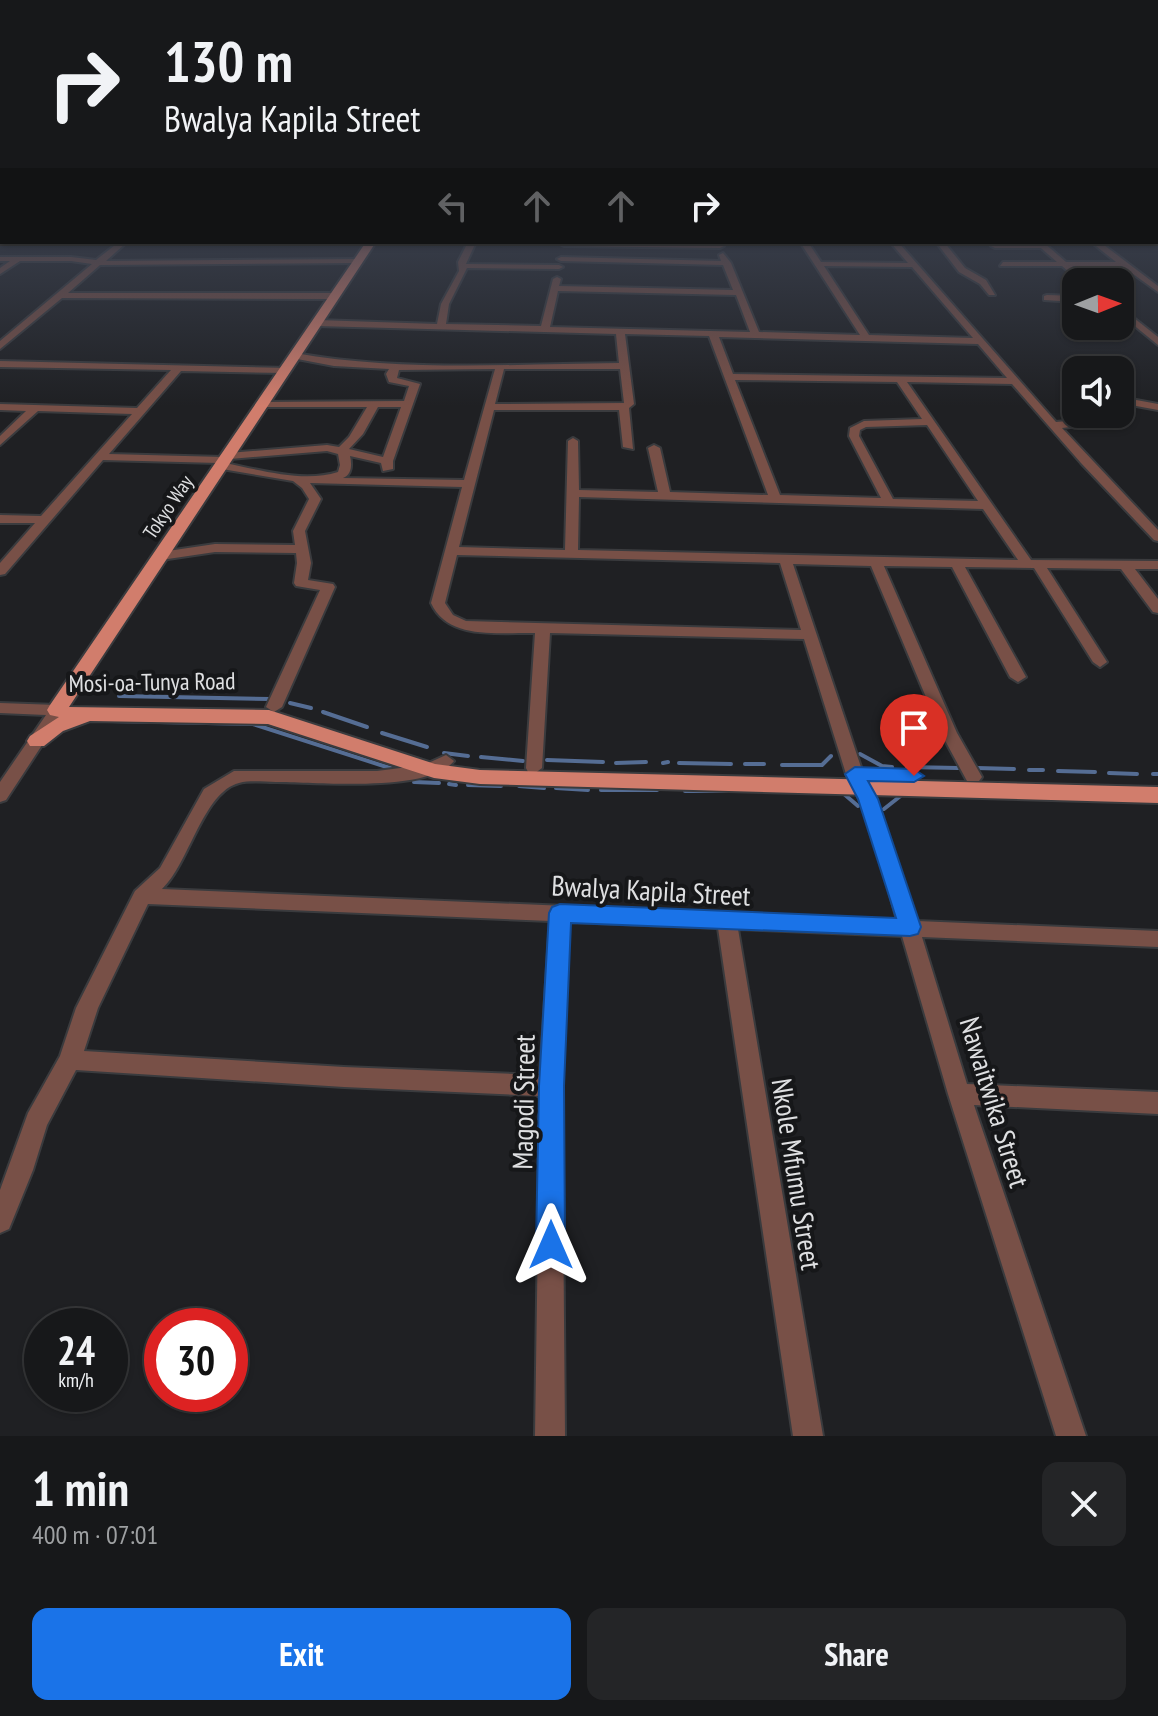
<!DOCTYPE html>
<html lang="en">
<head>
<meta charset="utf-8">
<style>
	:root { --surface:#17181a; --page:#242527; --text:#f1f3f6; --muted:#9ea0a2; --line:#363739; --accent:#1a73e8 }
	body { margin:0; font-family:"PT Sans Narrow",sans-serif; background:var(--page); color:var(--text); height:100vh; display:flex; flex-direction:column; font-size:30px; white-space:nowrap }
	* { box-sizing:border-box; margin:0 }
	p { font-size:26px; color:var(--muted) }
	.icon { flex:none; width:44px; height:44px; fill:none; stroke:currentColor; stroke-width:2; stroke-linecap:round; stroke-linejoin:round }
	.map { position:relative; height:1436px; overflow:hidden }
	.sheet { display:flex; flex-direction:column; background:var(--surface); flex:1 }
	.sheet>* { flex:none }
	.guide { position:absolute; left:0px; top:0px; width:1158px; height:244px; box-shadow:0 2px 6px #0004,0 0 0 2px var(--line); background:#17181a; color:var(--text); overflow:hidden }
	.needle { width:52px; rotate:89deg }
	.controls { position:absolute; left:1062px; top:268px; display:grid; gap:16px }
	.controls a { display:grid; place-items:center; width:72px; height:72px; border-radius:16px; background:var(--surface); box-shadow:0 2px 6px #0004,0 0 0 2px var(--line); font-size:40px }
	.speed { position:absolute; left:24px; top:1308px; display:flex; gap:16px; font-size:40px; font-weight:700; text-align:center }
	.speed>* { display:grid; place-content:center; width:104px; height:104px; border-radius:50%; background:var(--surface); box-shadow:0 2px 6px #0004,0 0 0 2px var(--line); line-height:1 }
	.speed small { font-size:20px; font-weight:400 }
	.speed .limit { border:12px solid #d22; background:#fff; color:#111 }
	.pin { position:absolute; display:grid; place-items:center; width:68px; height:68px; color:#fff; margin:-82px -34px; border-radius:50% 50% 50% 0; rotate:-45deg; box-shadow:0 0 8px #0007 }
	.pin .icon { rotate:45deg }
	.me { position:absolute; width:88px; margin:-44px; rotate:0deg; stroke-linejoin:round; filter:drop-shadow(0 0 6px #0008) }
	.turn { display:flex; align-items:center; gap:28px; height:168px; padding:0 32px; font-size:36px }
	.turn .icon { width:104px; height:104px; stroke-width:2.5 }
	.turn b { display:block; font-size:56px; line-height:68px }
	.lanes { display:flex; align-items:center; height:76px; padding:0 32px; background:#0003; justify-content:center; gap:40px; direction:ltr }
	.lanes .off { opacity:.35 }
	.round { display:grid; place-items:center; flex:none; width:84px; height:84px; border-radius:16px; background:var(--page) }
	.summary { display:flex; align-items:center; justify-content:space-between; height:136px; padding:0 32px }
	h1 { font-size:48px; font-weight:800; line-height:60px }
	.primary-button { display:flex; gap:16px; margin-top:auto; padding:16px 32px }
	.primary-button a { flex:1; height:92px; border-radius:16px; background:var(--accent); color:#fff; font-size:32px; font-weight:800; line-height:92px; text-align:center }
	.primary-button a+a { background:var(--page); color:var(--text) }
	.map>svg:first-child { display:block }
</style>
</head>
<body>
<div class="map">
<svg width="1158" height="1436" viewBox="0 0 1158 1436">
	<rect width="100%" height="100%" fill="#1f2023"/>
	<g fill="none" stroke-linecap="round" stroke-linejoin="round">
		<g stroke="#556d94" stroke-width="4">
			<path d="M119,696L270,699"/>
			<path d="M290,703L311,708"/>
			<path d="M323,712L367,727"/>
			<path d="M112,721L253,724L396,770"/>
			<path d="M382,733L427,747"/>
			<path d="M444,753L468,756"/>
			<path d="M860,754L882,766L892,767"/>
			<path d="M481,757L523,761"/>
			<path d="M547,760L603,762"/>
			<path d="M616,763L646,762"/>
			<path d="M663,763L668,762"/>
			<path d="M679,763L731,764"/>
			<path d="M745,764H764"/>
			<path d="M782,765H822L831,756"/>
			<path d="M907,767L958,768"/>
			<path d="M977,768L1014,769"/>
			<path d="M1029,770H1043"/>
			<path d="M1058,771L1095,772"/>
			<path d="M1109,773L1137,774"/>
			<path d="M1153,774H1158"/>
			<path d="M414,782L439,783"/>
			<path d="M449,784L456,785"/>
			<path d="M468,785L501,786"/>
			<path d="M519,786L544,788"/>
			<path d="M556,788L588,790"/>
			<path d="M601,790H657"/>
			<path d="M685,791H745"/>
			<path d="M844,794L858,806"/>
			<path d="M884,809L903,794"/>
		</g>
		<g stroke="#3a3b3e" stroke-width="4">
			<g id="minor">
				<rect x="1156" y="205" width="2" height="3"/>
				<path d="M0,210H2L0,215Z"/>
				<rect x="1156" y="227" width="2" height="4"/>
				<rect x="0" y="237" width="2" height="4"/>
				<path d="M1156,239H1158V244L1153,242H1156Z"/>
				<path d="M119,242H127L106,261L359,259L363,261L359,263L100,265L68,293H335L339,296L335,299L62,298L0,349V341L92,264L71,261H20L0,274V268L10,261H0V257H71L96,260Z"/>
				<path d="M468,242H476L466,264L559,265L563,267L559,269L467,268L449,304L446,324L541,326L553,279L557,277L561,279L559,286L733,290L723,265L561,261L557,259L561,257L721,261L719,255L723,253L731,263L759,332L860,335L800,242H808L821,262L908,263L890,242H898L1056,422L1088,419L1091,414H1101L1096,424L1062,428L1158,530V541L1154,540L1081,463L1012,384L907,382L1031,560L1158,561V569H1135L1158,599V613L1153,612L1121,569L1047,568L1107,662L1100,667L1093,662L1034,568L965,567L1026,677L1018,682L1010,677L952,567L884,566L957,733L982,777L979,781H967L941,733L871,566L793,564L863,773L872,786L917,921L1158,931V947L922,937L967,1084L1158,1092V1114L974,1105L1086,1436H1056L948,1094L902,936L738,929L823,1436H793L718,928L569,922L562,1086L565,1436H535L540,1096L344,1087L76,1070L47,1125L33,1170L9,1229L0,1233V1190L28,1113L60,1056L76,1008L135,891L160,868L204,789L234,771H377L424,765L446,755L454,761C429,793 315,782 276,782C265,782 250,780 239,783C203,792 189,864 162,889L897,920C883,872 872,817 846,774L804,639L550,633L542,768L534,774L528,772L526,768L535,633C501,632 448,641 431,603L462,487L310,483L321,499L305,531L311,563L308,580L333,584L335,587L282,707L274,712L266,707L320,590L296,586L294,583L297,563L296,553L215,552L161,560L154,556L161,552L215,544L295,545L293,531L309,499L302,488L293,481L222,469L216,466L219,463L103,460L5,574L0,575V563L35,523H0V515L41,516L132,414L38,411L0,445V436L26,411L0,410V404L137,408L171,370L0,367V361L289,368V372L286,373L181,371L109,454L223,457L228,453L327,445L339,447L349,437L367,407H263L259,406V402L404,401L409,386L389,382L386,374L389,369L334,366L292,358L290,356L295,353C401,372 512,364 619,363L616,334L317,326L313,323L317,320L437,324L441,304L459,271L458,262ZM824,266L912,267L973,338L869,335ZM558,291L736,295L750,332L550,327ZM625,334L709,336L768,495L670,492L660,448L654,445L648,448L658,492L579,490L578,441L573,438L568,441L565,550L459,547L494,410H619L623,447L633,449L629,408L634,404ZM719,337L978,344L1007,378L733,374ZM495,369L464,480L343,478C352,475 352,464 350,456L381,463L383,471L393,469V461L420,384L397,378L399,370ZM504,369H620L624,403L495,404ZM735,380L897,382L922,419L864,421L850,428L849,436L881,498L780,495ZM378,407H401L383,457L349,449L363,434ZM927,425L978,501L893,499L859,436L860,430L866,427ZM327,451L338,454L340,465L338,472C304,483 260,470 225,463L230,459ZM579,497L983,509L1018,560L578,550ZM457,555L780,563L801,630L466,621L453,615L445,603ZM148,904L550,921L540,1075L344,1067L84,1051L98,1008Z"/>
				<path d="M563,242L720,244L724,246L720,248L564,246L560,244Z"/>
				<path d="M936,242H944L965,268L986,280L995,295H989L980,284L959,272Z"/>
				<path d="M1034,242H1043L1066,262H1116L1091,242H1100L1158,286V292L1122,266H1072L1090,282H1081L1062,266H1000L1003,262H1057L1041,248H995L991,246L995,244H1036Z"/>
				<path d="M1047,295L1076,296V302L1044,300V296Z"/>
				<path d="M1120,307L1158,337V345L1120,314Z"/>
				<path d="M1120,397L1158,404V410L1120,403Z"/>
				<path d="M0,703L57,705L65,710L6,800L0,802V782L46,715L0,713Z"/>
			</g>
		</g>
		<g stroke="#3a3b3e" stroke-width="4">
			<path id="major" d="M366,242H376L69,707L269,710L435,764L480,770L1158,787V803L480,784L434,778L268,724L90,721L63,731L44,746H30L27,741L30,736L59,717L50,715L47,710L50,705Z"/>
		</g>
		<use href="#minor" fill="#785047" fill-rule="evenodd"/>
		<use href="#major" fill="#d17d6c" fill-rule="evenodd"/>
	</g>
	<linearGradient id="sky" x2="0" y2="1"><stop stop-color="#111213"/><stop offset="0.5" stop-color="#3c4250"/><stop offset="1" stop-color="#3c4250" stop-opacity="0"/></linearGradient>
	<rect width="1158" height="406" fill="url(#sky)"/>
	<path fill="#1a73e8" stroke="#114b97" stroke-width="2" d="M855,767L914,769L924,776L914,782L868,781L878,799L921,927L918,934L910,936L571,923L564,1086L565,1245L561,1255L551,1260L541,1255L536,1245L539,1086L549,913L552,907L560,904L896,918L858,799L845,774Z"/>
	<g text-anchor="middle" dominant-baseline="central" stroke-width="8" stroke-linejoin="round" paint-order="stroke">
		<g font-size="20" fill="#dfe0e2" stroke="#161719">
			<text transform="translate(168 507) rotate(-56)">Tokyo Way</text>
		</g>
		<g font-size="24" fill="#dfe0e2" stroke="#161719">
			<text transform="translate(152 682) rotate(-1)">Mosi-oa-Tunya Road</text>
		</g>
		<g font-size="28" fill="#dfe0e2" stroke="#161719">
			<text transform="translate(651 890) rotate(3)">Bwalya Kapila Street</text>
			<text transform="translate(523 1102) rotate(-89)">Magodi Street</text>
			<text transform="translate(995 1102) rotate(73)">Nawaitwika Street</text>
			<text transform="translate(797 1174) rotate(81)">Nkole Mfumu Street</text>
		</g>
	</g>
</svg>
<div class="controls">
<a><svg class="needle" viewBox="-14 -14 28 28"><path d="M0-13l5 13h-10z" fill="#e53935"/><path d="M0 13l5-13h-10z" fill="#9ea0a2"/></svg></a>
<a><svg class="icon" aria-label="sound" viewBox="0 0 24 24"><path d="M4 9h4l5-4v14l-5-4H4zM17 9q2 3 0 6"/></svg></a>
</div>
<div class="speed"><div>24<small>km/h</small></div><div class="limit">30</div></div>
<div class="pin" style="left:914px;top:776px;background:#d93025"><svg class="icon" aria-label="arrive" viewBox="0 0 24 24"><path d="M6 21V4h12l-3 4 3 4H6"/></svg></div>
<svg class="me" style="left:551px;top:1245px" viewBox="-20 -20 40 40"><path d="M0-17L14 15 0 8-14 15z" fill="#1a73e8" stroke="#fff" stroke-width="4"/></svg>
<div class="guide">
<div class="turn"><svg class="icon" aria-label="right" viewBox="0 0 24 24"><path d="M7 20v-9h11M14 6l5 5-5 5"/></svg><div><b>130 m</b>Bwalya Kapila Street</div></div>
<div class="lanes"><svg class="icon off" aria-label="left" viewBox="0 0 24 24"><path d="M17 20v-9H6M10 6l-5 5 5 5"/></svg><svg class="icon off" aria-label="ahead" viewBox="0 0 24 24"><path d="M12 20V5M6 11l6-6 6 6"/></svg><svg class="icon off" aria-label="ahead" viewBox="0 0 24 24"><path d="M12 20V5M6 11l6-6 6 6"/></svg><svg class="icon" aria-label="right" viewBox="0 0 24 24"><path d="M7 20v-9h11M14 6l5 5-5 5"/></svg></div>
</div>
</div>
<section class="sheet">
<div class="summary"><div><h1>1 min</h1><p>400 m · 07:01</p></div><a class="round"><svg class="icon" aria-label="close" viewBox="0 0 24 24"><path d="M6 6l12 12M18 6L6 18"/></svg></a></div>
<div class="primary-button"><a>Exit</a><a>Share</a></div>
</section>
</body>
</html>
